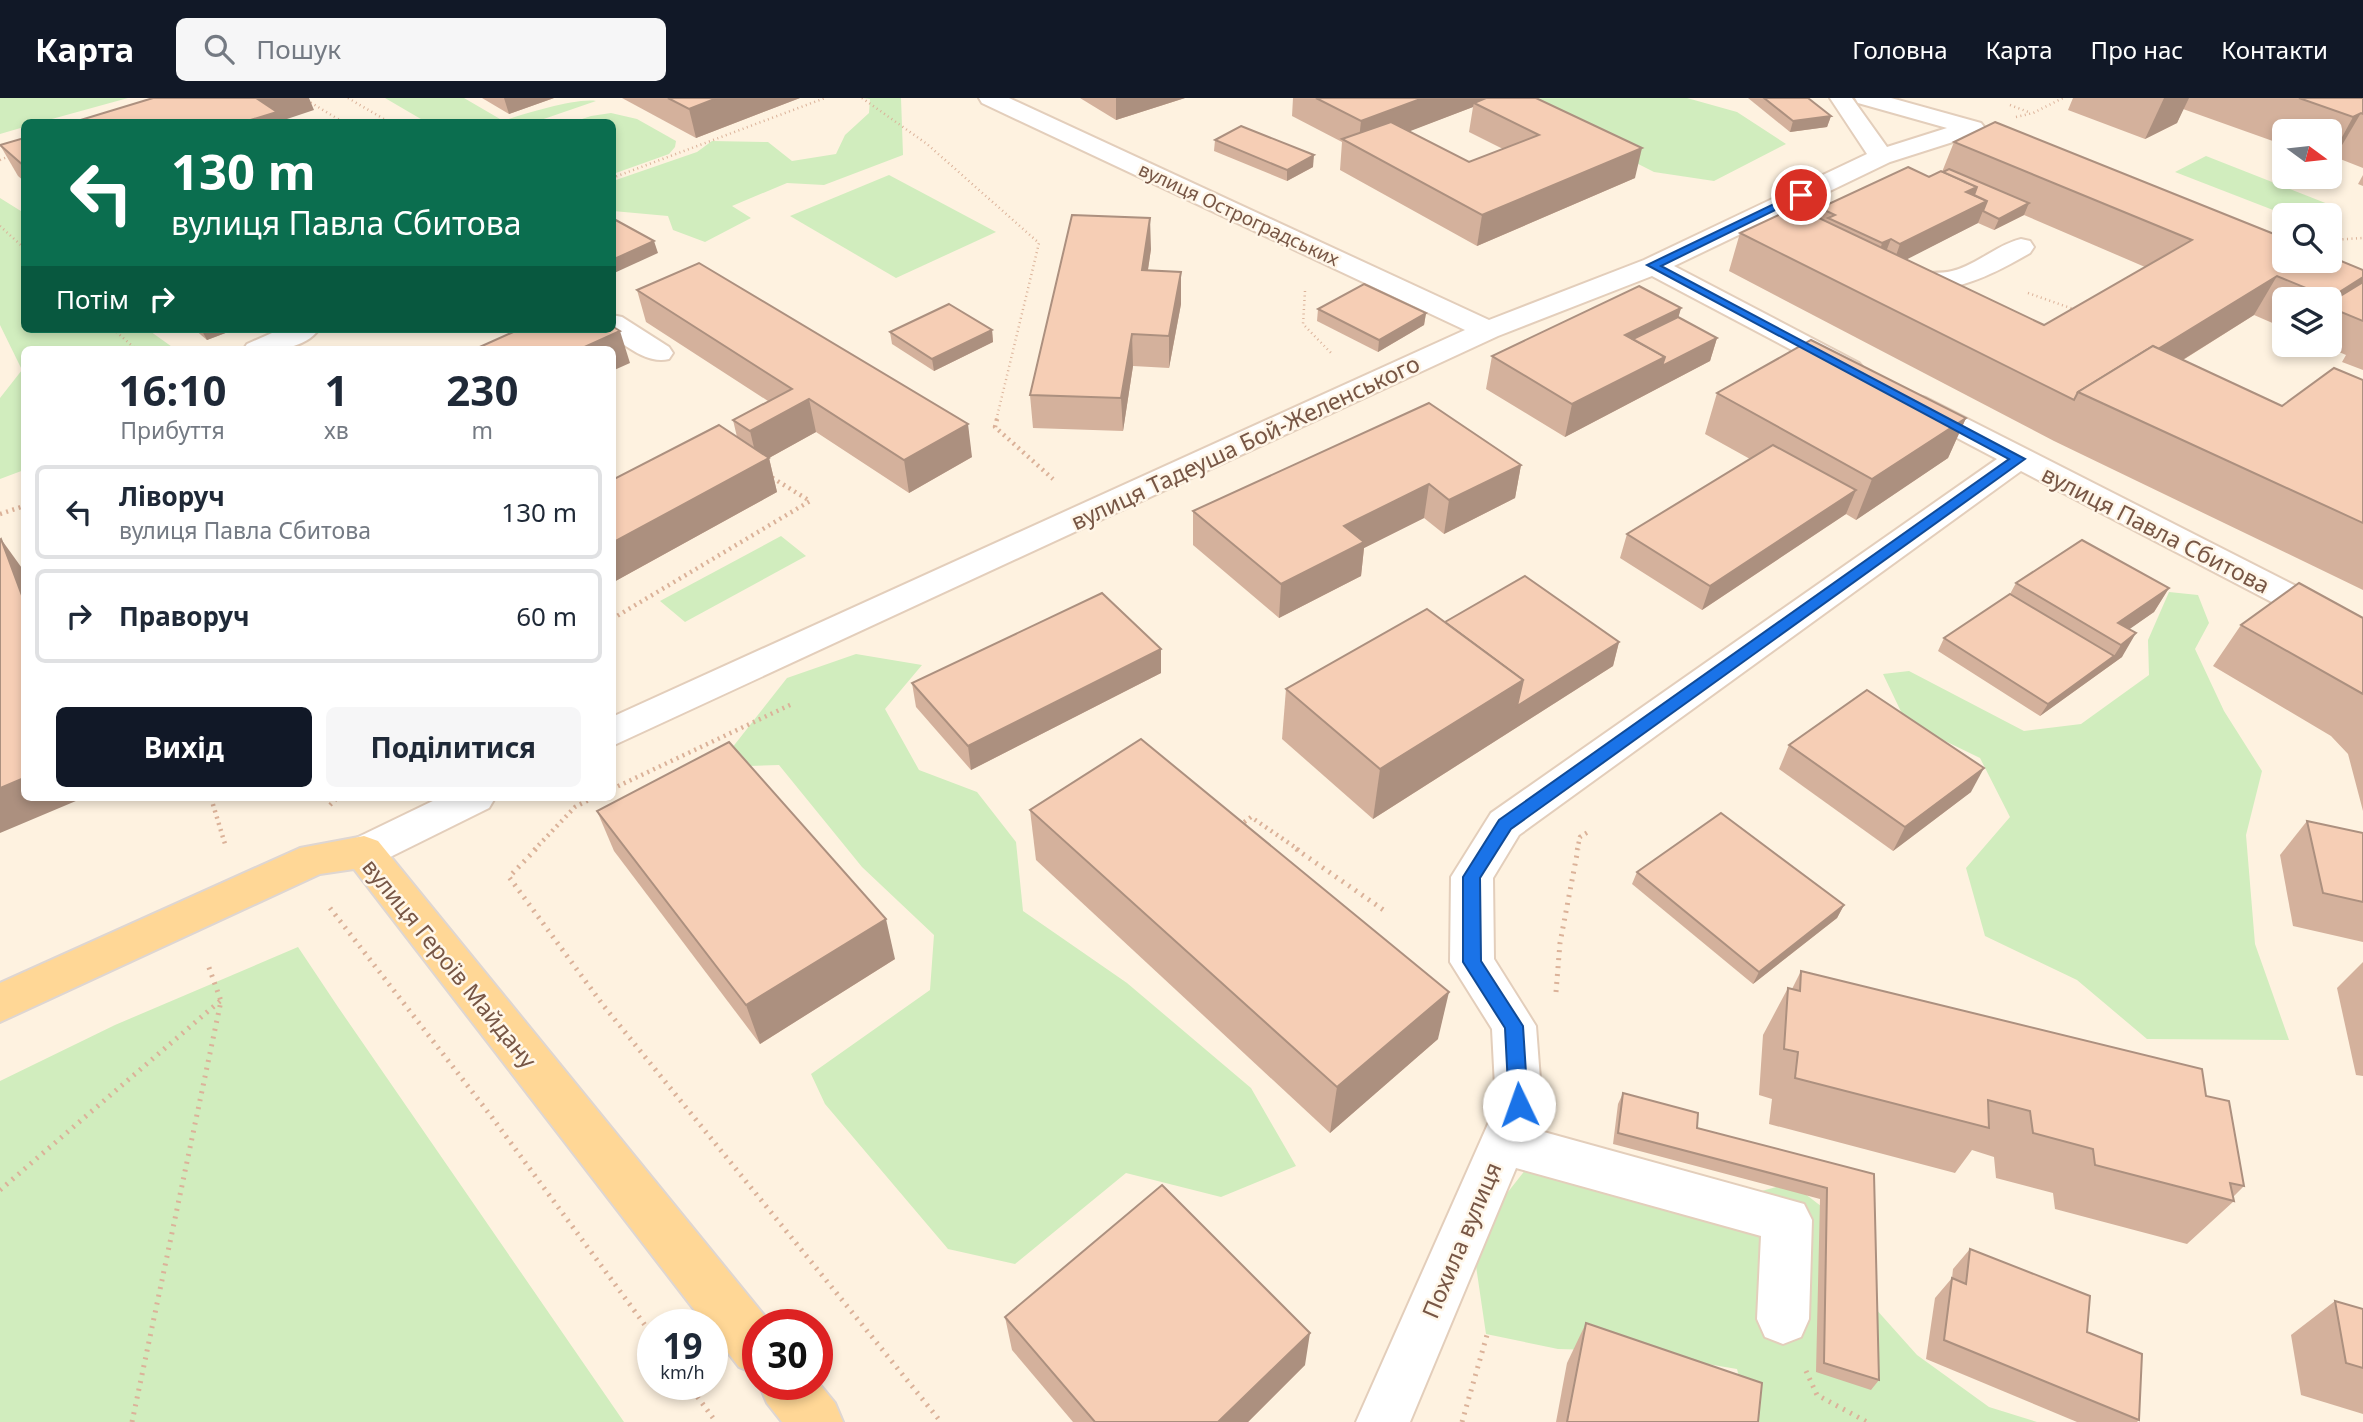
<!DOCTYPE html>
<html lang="uk">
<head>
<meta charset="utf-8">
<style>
	:root { --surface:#fff; --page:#f6f6f7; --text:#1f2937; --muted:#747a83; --line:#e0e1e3; --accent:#111827 }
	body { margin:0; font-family:"Noto Sans",sans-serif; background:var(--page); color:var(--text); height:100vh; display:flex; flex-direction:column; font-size:26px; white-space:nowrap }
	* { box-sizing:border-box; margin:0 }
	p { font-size:23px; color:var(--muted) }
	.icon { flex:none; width:38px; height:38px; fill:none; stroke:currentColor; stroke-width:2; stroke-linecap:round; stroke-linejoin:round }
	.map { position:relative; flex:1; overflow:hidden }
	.side { position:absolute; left:21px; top:248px; width:595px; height:455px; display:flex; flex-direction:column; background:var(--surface); border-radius:10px; box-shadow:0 4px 10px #0003 }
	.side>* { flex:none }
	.hud { position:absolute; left:21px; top:21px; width:595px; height:214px; border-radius:10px; box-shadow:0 4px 10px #0003; background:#0b6e4f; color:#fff; overflow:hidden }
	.needle { width:46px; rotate:105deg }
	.controls { position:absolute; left:2272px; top:21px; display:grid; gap:14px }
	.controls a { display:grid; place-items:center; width:70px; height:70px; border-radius:10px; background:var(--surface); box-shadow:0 4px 10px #0003; font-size:35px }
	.speed { position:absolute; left:637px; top:1211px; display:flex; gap:14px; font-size:35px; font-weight:700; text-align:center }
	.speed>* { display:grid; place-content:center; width:91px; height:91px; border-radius:50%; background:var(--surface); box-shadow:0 4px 10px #0003; line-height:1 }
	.speed small { font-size:18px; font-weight:400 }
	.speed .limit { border:10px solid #d22; background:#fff; color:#111 }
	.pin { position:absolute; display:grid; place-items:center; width:60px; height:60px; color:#fff; margin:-30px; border:4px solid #fff; border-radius:50%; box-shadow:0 2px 7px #0007 }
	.me { position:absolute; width:77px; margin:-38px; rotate:357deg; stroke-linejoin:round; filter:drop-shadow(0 0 5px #0008) }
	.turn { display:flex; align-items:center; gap:24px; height:147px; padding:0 35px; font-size:32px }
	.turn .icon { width:91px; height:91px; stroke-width:2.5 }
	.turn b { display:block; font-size:49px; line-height:60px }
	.then { display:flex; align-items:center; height:66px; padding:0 35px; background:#0003; gap:14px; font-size:26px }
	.eta { display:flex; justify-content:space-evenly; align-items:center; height:119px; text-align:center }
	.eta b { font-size:42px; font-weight:700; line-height:49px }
	.button { display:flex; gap:14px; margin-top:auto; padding:14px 35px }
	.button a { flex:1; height:80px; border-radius:10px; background:var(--accent); color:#fff; font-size:28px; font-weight:700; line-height:80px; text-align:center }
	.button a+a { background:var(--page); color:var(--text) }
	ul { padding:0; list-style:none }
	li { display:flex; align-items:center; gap:21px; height:94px; margin:0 14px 10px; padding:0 21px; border:4px solid var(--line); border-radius:10px }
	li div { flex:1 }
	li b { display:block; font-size:26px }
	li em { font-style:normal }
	header { display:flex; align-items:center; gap:42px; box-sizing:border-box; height:98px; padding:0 35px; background:var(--accent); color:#fff }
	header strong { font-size:33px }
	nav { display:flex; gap:38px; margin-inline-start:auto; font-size:24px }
	.search { width:490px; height:63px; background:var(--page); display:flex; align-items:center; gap:18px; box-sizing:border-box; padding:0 24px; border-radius:10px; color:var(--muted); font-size:26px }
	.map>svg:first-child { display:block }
</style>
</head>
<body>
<header>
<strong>Карта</strong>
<div class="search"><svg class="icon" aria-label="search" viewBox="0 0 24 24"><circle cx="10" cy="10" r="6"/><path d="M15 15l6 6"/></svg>Пошук</div>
<nav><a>Головна</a><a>Карта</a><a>Про нас</a><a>Контакти</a></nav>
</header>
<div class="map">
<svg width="2363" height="1324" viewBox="0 0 2363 1324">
	<rect width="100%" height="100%" fill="#fef2e0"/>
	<g fill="#d1edbe">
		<path d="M0,0H128L41,24H24V29L0,36Z"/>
		<path d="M385,0H464L500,21L506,22C527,15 576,0 596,3L535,24H426Z"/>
		<path d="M863,0H901L903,57L824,87L787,85L732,108L751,120L705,144L673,132L668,118L613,113V83L697,54L712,43L768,44L792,63L836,56L845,37L869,15L870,1Z"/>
		<path d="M1537,0H1687L1737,14L1786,46L1714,83L1654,74L1585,39L1519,15Z"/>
		<path d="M611,15L637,21L676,43L675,49L669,56L613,76L612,24H573L591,18Z"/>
		<path d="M2206,58L2333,108L2320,117H2286L2175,74Z"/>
		<path d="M889,77L996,134L896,180L790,118Z"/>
		<path d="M0,100L24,115V231H147L175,251L24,252V372L0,381V300L22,272L0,227Z"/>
		<path d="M781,438L806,458L685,524L660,503Z"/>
		<path d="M2169,494L2198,497L2209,525L2195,551L2224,613L2262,673L2246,737L2255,846L2289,942L2147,941L2077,882L1985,838L1966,770L2010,719L1980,660L1906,624L1883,576L1909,573L2024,633L2081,626L2149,577L2148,542Z"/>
		<path d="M856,556L922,567L885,611L919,672L977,694L1016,744L1023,813L1127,885L1251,990L1296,1068L1221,1099L1126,1075L1015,1166L948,1151L825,1006L811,976L930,892L934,837L862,769L779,667L717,669L787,580Z"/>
		<path d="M298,849L338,909L624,1324H0V983L115,927Z"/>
		<path d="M1533,1062L1732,1101L1791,1085L1852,1132L1866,1200L1917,1257L1989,1309L2037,1324H1751L1737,1271L1630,1253L1558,1251L1486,1236L1476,1168L1497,1108Z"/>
	</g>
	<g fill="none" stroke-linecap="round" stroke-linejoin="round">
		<g stroke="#e3cebb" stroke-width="4">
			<g id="minor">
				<path d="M979,0H1009L1489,222L1644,162L1867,56L1830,0H1852L1887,49L1947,30L1858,5L1855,0H1891L1981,25L1985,30L1981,35L1890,64L1674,168L1859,265L1864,271L1859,277L1849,280L1839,277L1652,178L1498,238L612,648V619L1465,232L982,5Z"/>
				<path d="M2021,141L2030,143L2034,149L2030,155C1987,180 1944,201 1892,188L1888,182L1892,176C1912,171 1932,178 1952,173C1977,167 1996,147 2021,141Z"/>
				<path d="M612,217L622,219L669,249L673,255L669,261C645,267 622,244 602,231H612Z"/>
				<path d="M281,231H319C303,254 267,252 243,252L247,246Z"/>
				<path d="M1915,297L1926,300L2363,522V549L2350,545L2021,373L1519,737L1493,780L1494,861L1536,928L1542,1008L1533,1031L1804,1106L1812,1122L1809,1221L1801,1239L1783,1246L1765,1239L1757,1221L1761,1138L1516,1070L1410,1324H1356L1496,1008L1492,931L1450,864L1451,779L1491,715L1997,361L1904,312L1900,306L1904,300Z"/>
				<path d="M439,700H495L489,710L378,765L364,770L350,765L344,754L350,743Z"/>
			</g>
		</g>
		<g stroke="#ded6d2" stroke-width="4">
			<g id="major">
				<path d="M364,738L378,743L772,1227H758V1277L739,1269L712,1234V1227H706L354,771L320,776L0,924V885L300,750Z"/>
				<path d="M817,1283L835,1305L843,1324H782L767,1305L759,1286H817Z"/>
			</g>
		</g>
		<g stroke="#dbb299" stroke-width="2.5" stroke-dasharray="1 3.5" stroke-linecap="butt">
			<path d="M303,0L343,24"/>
			<path d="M348,0L389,24"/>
			<path d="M862,0L927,46L1039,145L996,323"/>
			<path d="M2010,7L2031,15"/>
			<path d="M2016,19L2033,15L2063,0"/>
			<path d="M0,62L10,58"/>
			<path d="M612,80L825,0"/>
			<path d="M0,128L24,150"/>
			<path d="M2329,142L2363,140"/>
			<path d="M1305,193L1303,226L1333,257"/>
			<path d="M2028,195L2076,212"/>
			<path d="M113,231L137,252"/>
		</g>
		<g stroke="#dbb299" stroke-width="4.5" stroke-dasharray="2 4.5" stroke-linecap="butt">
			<path d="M997,321L995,329L1053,381"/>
			<path d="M0,416L24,408"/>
			<path d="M612,521L810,403L771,379"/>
			<path d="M612,691L792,606"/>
			<path d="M211,700L225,746"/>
			<path d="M330,707L337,700"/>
			<path d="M1239,728L1251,719L1299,752"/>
			<path d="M534,752L575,709L593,700"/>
			<path d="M1577,752L1580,739L1588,734"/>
		</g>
		<g stroke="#dbb299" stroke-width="5" stroke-dasharray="2 6" stroke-linecap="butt">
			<path d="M536,751L509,779L603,907L941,1324"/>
			<path d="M1296,751L1385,813"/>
			<path d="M330,810L491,1018L653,1238"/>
			<path d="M1556,894L1560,845L1578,751"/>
			<path d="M0,1092L220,903"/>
			<path d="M1806,1273L1817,1297L1867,1324"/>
			<path d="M688,1286L716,1324"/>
			<path d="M132,1324L221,903L207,864"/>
			<path d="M1462,1324L1487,1237"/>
		</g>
		<use href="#minor" fill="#fff" fill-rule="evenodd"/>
		<use href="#major" fill="#ffd796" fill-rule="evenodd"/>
	</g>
	<g fill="#d4b19c" fill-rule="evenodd">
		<path d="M482,0H554L509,16Z"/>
		<path d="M622,0H800L696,40Z"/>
		<path d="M1080,0H1185L1116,22Z"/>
		<path d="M1293,0H1536L1635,80L1477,148L1340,72L1342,44L1292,18ZM1473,9L1469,34L1503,51L1469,64L1409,33Z"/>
		<path d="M1748,0H1808L1831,18L1827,29L1790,34Z"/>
		<path d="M2073,0H2363V70L2335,59L2329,63V33H2284V47L2183,11L2177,25L2145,41L2068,12Z"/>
		<path d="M24,40V83L18,78L0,47Z"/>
		<path d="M1215,42L1313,69L1287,83L1214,53Z"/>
		<path d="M1954,44L2363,172V272L2342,264L2346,257L2323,247H2329V201H2284V230L2254,217L2183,262L2282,308L2363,282V492L2054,343L1729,173L1740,135L1817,119L1820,110L1942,74ZM2024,117L2145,169L2044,227L1906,161L1978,125L1994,132Z"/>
		<path d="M2363,77V88L2358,86Z"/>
		<path d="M1151,151L1148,172L1181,206L1169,270L1133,268L1123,333L1033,330L1030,297Z"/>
		<path d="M637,192L972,359L909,395L816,334L769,360L777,394L612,485V382L737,339L733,322L768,303L646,224Z"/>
		<path d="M1681,210L1678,219L1717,240L1710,263L1565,339L1486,291L1492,258Z"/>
		<path d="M1318,211L1426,215L1424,227L1378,254L1317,223Z"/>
		<path d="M194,231H236L207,242Z"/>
		<path d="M992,232L993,244L934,273L892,246L890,234Z"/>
		<path d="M1717,295L1966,320L1948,360L1856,422L1846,416L1702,512L1620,460L1627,436L1750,361L1705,336Z"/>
		<path d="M1521,367L1515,400L1444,436L1424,420L1364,450L1361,478L1279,520L1193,447V413Z"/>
		<path d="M2016,485L2169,490L2154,514L2129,531L2122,559L2040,618L1938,553L1944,540L2010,496Z"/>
		<path d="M2363,520V713L2348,656L2331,638L2213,568L2241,527Z"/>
		<path d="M1445,524L1619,544L1613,568L1373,721L1282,641L1286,591Z"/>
		<path d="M1161,551V575L971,672L916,609L912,585Z"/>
		<path d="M1789,647L1971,694L1893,753L1779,671Z"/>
		<path d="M1030,712L1438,941L1330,1035L1036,762Z"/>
		<path d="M597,713L895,861L760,946L614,753Z"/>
		<path d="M2307,723L2363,735V844L2293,828L2280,757Z"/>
		<path d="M1637,774L1844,807L1837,820L1753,886L1632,786Z"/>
		<path d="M2363,864V978L2356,977L2337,890Z"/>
		<path d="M1801,873L2206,998L2244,1088L2233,1099L2234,1103L2187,1146L2055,1111L2053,1095L1996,1080L1994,1059L1972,1052L1955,1075L1769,1026L1772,1001L1759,997L1763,937L1788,890L1792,891Z"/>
		<path d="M1623,995L1697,1030L1874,1076L1879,1282L1871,1292L1816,1274L1820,1101L1613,1046L1618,1006Z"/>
		<path d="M1970,1151L2087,1234L2139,1322L2137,1324H2077L1926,1261L1935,1200L1952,1180L1953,1171Z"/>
		<path d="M2335,1203L2363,1211V1316L2301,1297L2291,1237Z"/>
		<path d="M1005,1219L1305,1267L1248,1324H1073L1012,1252Z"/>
		<path d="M1586,1225L1758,1324H1556L1567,1265Z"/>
	</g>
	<g fill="#ac907f">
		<path d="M254,0H309L314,12L281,23V24H244Z"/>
		<path d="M504,0H554L509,16Z"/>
		<path d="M717,0H800L696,40L689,11Z"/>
		<path d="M1116,0H1185L1116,22Z"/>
		<path d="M1423,0H1497L1474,5L1473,9L1361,52L1358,50L1361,23Z"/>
		<path d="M2164,0H2189L2177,25L2145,41Z"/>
		<path d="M2361,15L2335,59L2329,63L2353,19Z"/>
		<path d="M1831,18L1827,29L1790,34L1793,23Z"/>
		<path d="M1642,50L1635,80L1477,148L1482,117Z"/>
		<path d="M1314,57L1313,69L1287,83V72Z"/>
		<path d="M1977,89L1969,108L1966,94Z"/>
		<path d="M1987,103L1978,125L1892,169L1900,146Z"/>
		<path d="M2029,105L2024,117L1994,132L1999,121Z"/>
		<path d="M1150,120L1151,151L1143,204L1142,172Z"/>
		<path d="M1891,141L1882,164L1879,156L1882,145Z"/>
		<path d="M654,143L658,155L612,176V162Z"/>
		<path d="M1181,174V206L1169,270V238Z"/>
		<path d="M2277,178L2254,217L2109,308L2084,296Z"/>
		<path d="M2363,179V186L2329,209L2330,200Z"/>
		<path d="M1681,210L1672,242L1623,246L1625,237Z"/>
		<path d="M1426,215L1424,227L1378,254L1379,242Z"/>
		<path d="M201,231H236L207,242Z"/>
		<path d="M992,232L993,244L934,273L932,261Z"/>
		<path d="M620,233L630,265L612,273V252H578Z"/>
		<path d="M1132,236L1133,268L1123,333L1121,300Z"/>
		<path d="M1717,240L1710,263L1565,339L1572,306L1665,259Z"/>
		<path d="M809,301L816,334L769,360L777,394L612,485V445L758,366L750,333Z"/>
		<path d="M1966,320L1948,360L1856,422L1872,381Z"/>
		<path d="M968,326L972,359L909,395L904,362Z"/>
		<path d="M1521,367L1515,400L1444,436L1449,402Z"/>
		<path d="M1429,386L1424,420L1364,450L1361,478L1279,520L1281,486L1344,428Z"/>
		<path d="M1856,392L1846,416L1702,512L1710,488Z"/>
		<path d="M1,441L24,473V503Z"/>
		<path d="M2169,490L2154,514L2114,542L2118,525Z"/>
		<path d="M2136,535L2122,559L2040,618L2048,606L2114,558L2121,547Z"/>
		<path d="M1619,544L1613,568L1373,721L1380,671L1523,582Z"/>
		<path d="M1161,551V575L971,672L968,648Z"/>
		<path d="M1984,670L1971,694L1893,753L1905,729Z"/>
		<path d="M24,680V700H83L0,735V690Z"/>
		<path d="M1844,807L1837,820L1753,886L1759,874Z"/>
		<path d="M886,821L895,861L760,946L746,907Z"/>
		<path d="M1449,894L1438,941L1330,1035L1337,989Z"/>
		<path d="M1310,1235L1305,1267L1248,1324H1218Z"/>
	</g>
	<g fill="#f6ceb5" stroke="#ac907f" stroke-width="2">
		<path d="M153,0H256L277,14L244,24H74Z"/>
		<path d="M668,0H717L689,11Z"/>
		<path d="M1316,0H1423L1361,23Z"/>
		<path d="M1486,0H1536L1642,50L1482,117L1342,41L1391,24L1469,64L1539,37L1474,5Z"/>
		<path d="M1764,0H1808L1831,18L1793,23Z"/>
		<path d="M2299,0H2363V16L2361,15L2353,19Z"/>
		<path d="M1995,24L2284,140V163H2329V158L2363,172V179L2330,200L2277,178L2158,251L2153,248L2078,294L2074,302L1740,135L1796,109L2044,227L2192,142L1954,44Z"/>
		<path d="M1241,28L1314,57L1287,72L1215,42Z"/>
		<path d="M24,40V68L0,47Z"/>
		<path d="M1908,69L1929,79L1941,73L1977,89L1966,94L1987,103L1900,146L1891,141L1882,145L1828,120L1835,117L1820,110Z"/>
		<path d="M1949,71L2029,105L1999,121L1983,113L1987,103L1974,97L1977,89L1943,74Z"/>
		<path d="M1072,117L1150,120L1142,172L1181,174L1169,238L1132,236L1121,300L1030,297Z"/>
		<path d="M612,120L654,143L612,162Z"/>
		<path d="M699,165L968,326L904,362L809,301L750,333L733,322L792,291L637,192Z"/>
		<path d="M2363,184V223L2329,209V205Z"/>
		<path d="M1364,186L1426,215L1379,242L1318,211Z"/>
		<path d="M1639,188L1681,210L1625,237L1665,259L1572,306L1492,258Z"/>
		<path d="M949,206L992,232L932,261L890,234Z"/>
		<path d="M1678,219L1717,240L1662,268L1665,259L1633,241Z"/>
		<path d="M612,228L620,233L578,252H473L520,231H612Z"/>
		<path d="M1811,242L1966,320L1872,381L1717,295Z"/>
		<path d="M2153,248L2282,308L2334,270L2363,282V425L2078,294Z"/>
		<path d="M1429,305L1521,367L1449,402L1429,386L1344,428L1364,444L1281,486L1193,413Z"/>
		<path d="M719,327L769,360L612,445V382Z"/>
		<path d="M1773,347L1856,392L1710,488L1627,436Z"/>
		<path d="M1,441L24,503V680L0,690V442Z"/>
		<path d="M2082,442L2169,490L2118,525L2136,535L2121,547L2016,485Z"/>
		<path d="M1525,478L1619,544L1517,608L1523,582L1445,524Z"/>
		<path d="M2299,485L2363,520V596L2241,527Z"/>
		<path d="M1102,495L1161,551L968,648L912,585Z"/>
		<path d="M2010,496L2114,558L2048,606L1944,540Z"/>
		<path d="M1427,511L1523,582L1380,671L1286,591Z"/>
		<path d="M1867,592L1984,670L1905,729L1789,647Z"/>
		<path d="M1141,641L1449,894L1337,989L1030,712Z"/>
		<path d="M729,644L886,821L746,907L597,713Z"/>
		<path d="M1721,715L1844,807L1759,874L1637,774Z"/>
		<path d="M2307,723L2363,735V804L2323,795Z"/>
		<path d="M1801,873L2202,971L2206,998L2229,1003L2244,1088L2230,1085L2234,1103L2095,1067L2093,1051L2033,1035L2030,1013L1988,1002L1989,1030L1795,980L1798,954L1784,951L1788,890L1800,893Z"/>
		<path d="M1623,995L1698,1015L1697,1030L1874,1076L1879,1282L1824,1265L1827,1090L1618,1035Z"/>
		<path d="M1162,1087L1310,1235L1218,1324H1095L1005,1219Z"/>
		<path d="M1970,1151L2090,1198L2087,1234L2142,1256L2139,1322L1944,1242L1952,1180L1966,1186Z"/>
		<path d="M2335,1203L2363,1211V1270L2346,1265Z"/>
		<path d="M1586,1225L1762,1285L1758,1324H1567Z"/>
	</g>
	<path fill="#1a73e8" stroke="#114b97" stroke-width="2" d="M1797,95L1806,97L1661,168L2025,361L1511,731L1480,780L1481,863L1523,928L1528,1007L1526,1014L1519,1016L1512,1014L1509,1007L1505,930L1463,864V779L1499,722L2009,361L1647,167Z"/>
	<g text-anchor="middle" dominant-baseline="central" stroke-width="5" stroke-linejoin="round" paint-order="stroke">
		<g font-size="19" fill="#775645" stroke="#fff6e8">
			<text transform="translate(1239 116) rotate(25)">вулиця Остроградських</text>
		</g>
		<g font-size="23" fill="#775645" stroke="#fff6e8">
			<text transform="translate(1245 344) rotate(-25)">вулиця Тадеуша Бой-Желенського</text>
			<text transform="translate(2156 431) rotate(27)">вулиця Павла Сбитова</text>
			<text transform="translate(450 865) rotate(51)">вулиця Героїв Майдану</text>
			<text transform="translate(1461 1142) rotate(-67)">Похила вулиця</text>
		</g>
	</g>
</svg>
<div class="controls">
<a><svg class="needle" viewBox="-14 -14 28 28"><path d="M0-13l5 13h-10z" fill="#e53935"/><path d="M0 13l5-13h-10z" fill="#747a83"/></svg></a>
<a><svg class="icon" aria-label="search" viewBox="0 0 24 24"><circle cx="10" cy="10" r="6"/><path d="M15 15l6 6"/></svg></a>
<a><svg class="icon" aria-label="layers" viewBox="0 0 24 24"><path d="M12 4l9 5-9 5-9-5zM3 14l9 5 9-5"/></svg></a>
</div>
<div class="speed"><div>19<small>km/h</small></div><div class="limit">30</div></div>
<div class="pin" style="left:1801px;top:97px;background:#d93025"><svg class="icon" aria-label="arrive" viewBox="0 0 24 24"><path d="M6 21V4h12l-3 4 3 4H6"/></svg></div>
<svg class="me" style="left:1519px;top:1007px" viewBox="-20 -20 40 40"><circle r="19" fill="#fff"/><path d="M0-13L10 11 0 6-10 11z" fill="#1a73e8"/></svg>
<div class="hud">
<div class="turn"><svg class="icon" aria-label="left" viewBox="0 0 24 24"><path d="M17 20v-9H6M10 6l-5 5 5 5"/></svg><div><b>130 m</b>вулиця Павла Сбитова</div></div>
<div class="then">Потім<svg class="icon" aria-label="right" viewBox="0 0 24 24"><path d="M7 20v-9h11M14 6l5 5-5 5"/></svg></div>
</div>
<section class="side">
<div class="eta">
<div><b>16:10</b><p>Прибуття</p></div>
<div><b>1</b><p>хв</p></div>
<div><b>230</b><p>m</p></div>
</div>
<ul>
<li><svg class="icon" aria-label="left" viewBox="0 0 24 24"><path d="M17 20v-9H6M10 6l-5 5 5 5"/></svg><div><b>Ліворуч</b><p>вулиця Павла Сбитова</p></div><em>130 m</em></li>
<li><svg class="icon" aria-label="right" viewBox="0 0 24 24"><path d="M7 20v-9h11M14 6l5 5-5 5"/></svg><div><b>Праворуч</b></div><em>60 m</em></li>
</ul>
<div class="button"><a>Вихід</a><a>Поділитися</a></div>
</section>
</div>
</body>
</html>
